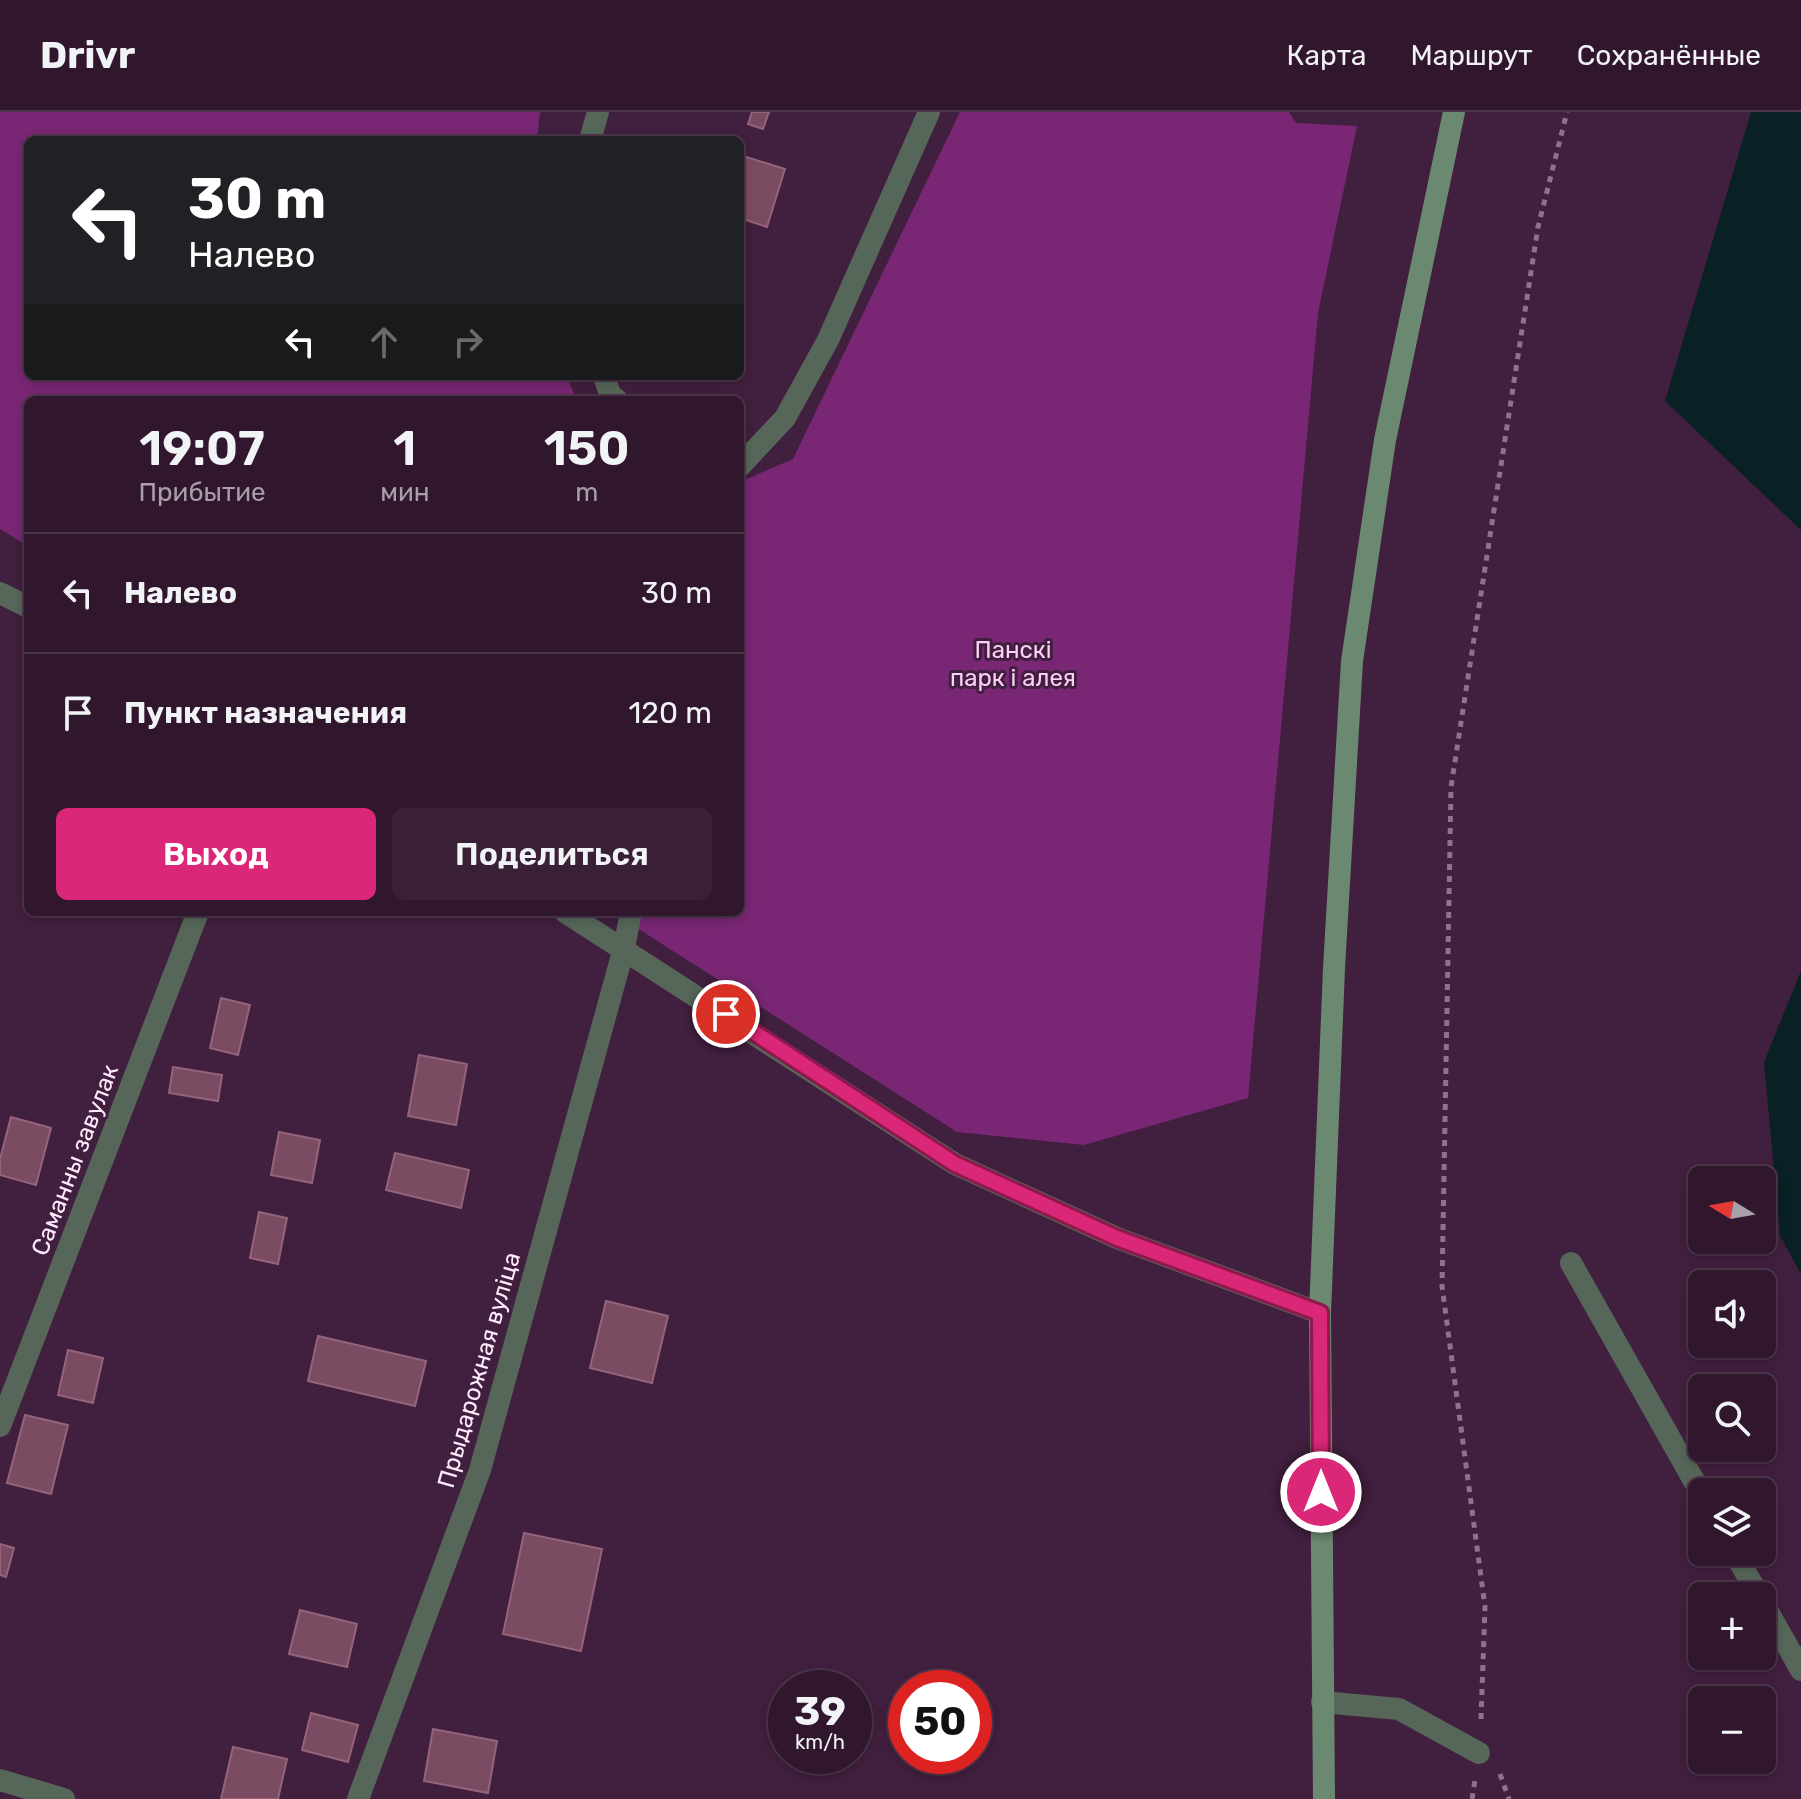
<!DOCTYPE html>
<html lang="ru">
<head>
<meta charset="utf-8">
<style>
	:root { --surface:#31172e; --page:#392036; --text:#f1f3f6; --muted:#a89faa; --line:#4c364a; --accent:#db2777 }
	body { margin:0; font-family:Rubik,sans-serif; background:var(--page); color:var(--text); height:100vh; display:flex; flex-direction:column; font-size:30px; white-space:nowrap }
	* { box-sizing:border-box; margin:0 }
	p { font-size:26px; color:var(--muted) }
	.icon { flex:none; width:44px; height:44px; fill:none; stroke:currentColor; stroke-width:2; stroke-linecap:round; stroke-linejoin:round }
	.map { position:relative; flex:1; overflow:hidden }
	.panel { position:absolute; left:24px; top:284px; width:720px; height:520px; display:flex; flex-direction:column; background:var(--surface); border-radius:12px; box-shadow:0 4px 12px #0003,0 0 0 2px var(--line) }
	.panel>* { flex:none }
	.guide { position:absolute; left:24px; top:24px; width:720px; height:244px; border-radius:12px; box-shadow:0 4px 12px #0003,0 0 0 2px var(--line); background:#202124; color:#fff; overflow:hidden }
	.needle { width:52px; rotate:281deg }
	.fabs { position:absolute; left:1688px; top:1054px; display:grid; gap:16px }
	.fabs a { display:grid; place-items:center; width:88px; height:88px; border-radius:12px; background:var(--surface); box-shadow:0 4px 12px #0003,0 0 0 2px var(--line); font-size:40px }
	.speed { position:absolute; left:768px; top:1558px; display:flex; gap:16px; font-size:40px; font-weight:700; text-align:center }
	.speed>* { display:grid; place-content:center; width:104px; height:104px; border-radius:50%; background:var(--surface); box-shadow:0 4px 12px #0003,0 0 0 2px var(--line); line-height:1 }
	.speed small { font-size:20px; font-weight:400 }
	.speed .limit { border:12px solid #d22; background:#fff; color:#111 }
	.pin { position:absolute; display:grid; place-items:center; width:68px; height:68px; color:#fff; margin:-34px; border:4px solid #fff; border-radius:50%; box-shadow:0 2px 8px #0007 }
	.me { position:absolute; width:88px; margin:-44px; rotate:0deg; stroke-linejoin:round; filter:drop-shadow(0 0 6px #0008) }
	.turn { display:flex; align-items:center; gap:28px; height:168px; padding:0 32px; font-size:36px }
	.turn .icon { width:104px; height:104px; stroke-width:2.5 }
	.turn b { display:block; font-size:56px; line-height:68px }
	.lanes { display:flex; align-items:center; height:76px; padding:0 32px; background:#0003; justify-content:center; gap:40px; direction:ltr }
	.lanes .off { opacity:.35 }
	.eta { display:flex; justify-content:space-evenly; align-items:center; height:136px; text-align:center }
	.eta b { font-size:48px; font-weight:600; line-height:56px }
	.primary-button { display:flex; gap:16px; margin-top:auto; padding:16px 32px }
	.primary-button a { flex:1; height:92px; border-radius:12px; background:var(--accent); color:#fff; font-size:32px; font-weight:600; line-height:92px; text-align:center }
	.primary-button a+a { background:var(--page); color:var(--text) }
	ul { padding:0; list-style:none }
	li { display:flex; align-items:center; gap:24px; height:120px; padding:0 32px; border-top:2px solid var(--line) }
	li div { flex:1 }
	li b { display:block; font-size:30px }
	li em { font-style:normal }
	header { display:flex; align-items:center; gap:48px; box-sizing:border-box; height:112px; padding:0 40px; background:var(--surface); border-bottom:2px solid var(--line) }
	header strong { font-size:38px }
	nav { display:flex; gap:44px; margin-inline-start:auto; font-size:28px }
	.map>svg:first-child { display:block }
</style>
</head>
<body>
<header>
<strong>Drivr</strong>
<nav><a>Карта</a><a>Маршрут</a><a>Сохранённые</a></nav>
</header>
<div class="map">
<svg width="1801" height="1687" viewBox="0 0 1801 1687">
	<rect width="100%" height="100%" fill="#411f3e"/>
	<g fill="#792774">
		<path d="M0,0H540L537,28H28V264H566L577,288H28V434L0,417Z"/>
		<path d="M960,0H1289L1296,11L1357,14L1318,201L1248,986L1084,1033L957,1020L612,800H740V370L793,347Z"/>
	</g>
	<g fill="#092024">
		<path d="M1751,0H1801V418L1665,289Z"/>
		<path d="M1801,859V1162L1780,1124L1764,950Z"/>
	</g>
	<g fill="#7a4b61" stroke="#95647a" stroke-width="2">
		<path d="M752,0H769L763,17L748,12Z"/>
		<path d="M740,43L785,57L767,115L740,106Z"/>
		<path d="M221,886L250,893L238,943L210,936Z"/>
		<path d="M419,943L467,952L456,1013L408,1004Z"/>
		<path d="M173,955L222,963L218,989L169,981Z"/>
		<path d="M11,1005L51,1016L36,1073L0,1063V1047Z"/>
		<path d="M279,1020L320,1028L312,1071L271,1063Z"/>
		<path d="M395,1041L469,1058L461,1096L386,1078Z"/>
		<path d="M259,1100L287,1106L278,1152L250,1146Z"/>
		<path d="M606,1189L668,1204L652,1271L590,1256Z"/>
		<path d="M318,1224L426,1249L415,1294L308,1269Z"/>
		<path d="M68,1238L103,1246L93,1291L58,1283Z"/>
		<path d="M25,1303L68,1313L51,1382L7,1371Z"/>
		<path d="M524,1421L602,1437L581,1539L503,1522Z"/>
		<path d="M0,1432L14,1436L6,1465L0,1463Z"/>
		<path d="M300,1498L357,1512L347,1555L289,1542Z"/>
		<path d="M311,1601L358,1613L348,1650L302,1638Z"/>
		<path d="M433,1617L497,1629L488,1681L424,1669Z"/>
		<path d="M233,1635L287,1647L278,1687H221Z"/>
	</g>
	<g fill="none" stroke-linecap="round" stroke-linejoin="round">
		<g stroke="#8d728b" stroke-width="5" stroke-dasharray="6 6" stroke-linecap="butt">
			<path d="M1481,1607L1485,1495L1442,1174L1451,675L1538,115L1567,0"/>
			<path d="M1500,1662L1509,1687"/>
			<path d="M1472,1687L1475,1668"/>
		</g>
		<g stroke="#566759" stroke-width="22">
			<path d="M590,28L598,0"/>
			<path d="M604,264L610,282L617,288"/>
			<path d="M740,354L785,306L828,228L929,0"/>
			<path d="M624,836L631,800"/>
			<path d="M1571,1151L1702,1383"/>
			<path d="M1734,1440L1759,1484"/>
			<path d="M1762,1489L1801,1558"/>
		</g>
		<g stroke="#566759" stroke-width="22">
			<path d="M0,481L28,495"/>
			<path d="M565,800L955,1052L1117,1126L1320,1201"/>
			<path d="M0,1314L198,800"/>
			<path d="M1322,1590L1399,1597L1479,1641"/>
			<path d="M0,1668L64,1687"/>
			<path d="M358,1687L480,1358L624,836"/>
		</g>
		<path stroke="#6b8870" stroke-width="22" d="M1324,1687L1320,1201L1334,856L1352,549L1385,328L1454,0"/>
	</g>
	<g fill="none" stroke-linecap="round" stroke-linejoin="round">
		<g stroke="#8e194d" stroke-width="20">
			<path id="route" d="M726,902L955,1052L1117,1126L1320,1201L1321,1380"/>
		</g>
		<use href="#route" stroke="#db2777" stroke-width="14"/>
	</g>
	<g text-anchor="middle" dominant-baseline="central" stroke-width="6" stroke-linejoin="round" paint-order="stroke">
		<g font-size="24" fill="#fccff6" stroke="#411f3e">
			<text x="1013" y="538">Панскі<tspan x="1013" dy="28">парк і алея</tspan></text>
		</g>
		<g font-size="24" fill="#feecfc" stroke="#411f3e">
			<text transform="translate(75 1048) rotate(-69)">Саманны завулак</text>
			<text transform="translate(479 1258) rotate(-74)">Прыдарожная вуліца</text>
		</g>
	</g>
</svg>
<div class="fabs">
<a><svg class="needle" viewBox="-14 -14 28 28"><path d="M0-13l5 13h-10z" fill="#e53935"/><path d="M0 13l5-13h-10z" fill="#a89faa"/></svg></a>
<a><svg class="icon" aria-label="sound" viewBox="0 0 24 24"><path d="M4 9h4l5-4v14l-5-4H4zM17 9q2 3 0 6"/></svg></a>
<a><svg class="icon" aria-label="search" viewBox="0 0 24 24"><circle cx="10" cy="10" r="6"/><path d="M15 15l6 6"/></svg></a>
<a><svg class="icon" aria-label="layers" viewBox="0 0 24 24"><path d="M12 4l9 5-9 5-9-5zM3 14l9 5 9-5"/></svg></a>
<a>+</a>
<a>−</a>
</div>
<div class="speed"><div>39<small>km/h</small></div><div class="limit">50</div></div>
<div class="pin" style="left:726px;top:902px;background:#d93025"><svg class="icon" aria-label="arrive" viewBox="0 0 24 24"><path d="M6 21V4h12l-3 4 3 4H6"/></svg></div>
<svg class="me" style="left:1321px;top:1380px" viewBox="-20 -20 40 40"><circle r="17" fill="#db2777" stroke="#fff" stroke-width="3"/><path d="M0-11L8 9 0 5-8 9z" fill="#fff"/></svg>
<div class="guide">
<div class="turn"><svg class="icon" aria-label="left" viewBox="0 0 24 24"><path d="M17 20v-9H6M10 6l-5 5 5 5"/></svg><div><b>30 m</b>Налево</div></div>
<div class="lanes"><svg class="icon" aria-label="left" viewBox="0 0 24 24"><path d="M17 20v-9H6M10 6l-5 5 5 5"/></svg><svg class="icon off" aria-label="ahead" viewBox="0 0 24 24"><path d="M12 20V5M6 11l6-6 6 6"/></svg><svg class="icon off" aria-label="right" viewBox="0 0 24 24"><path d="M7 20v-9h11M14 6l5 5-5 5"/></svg></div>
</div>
<section class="panel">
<div class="eta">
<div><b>19:07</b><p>Прибытие</p></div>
<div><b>1</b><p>мин</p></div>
<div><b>150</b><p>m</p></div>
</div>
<ul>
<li><svg class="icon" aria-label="left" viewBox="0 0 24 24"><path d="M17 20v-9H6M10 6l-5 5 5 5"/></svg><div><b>Налево</b></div><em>30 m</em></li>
<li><svg class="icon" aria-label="arrive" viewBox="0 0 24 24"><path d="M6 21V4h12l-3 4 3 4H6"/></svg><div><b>Пункт назначения</b></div><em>120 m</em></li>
</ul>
<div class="primary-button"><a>Выход</a><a>Поделиться</a></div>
</section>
</div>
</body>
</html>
